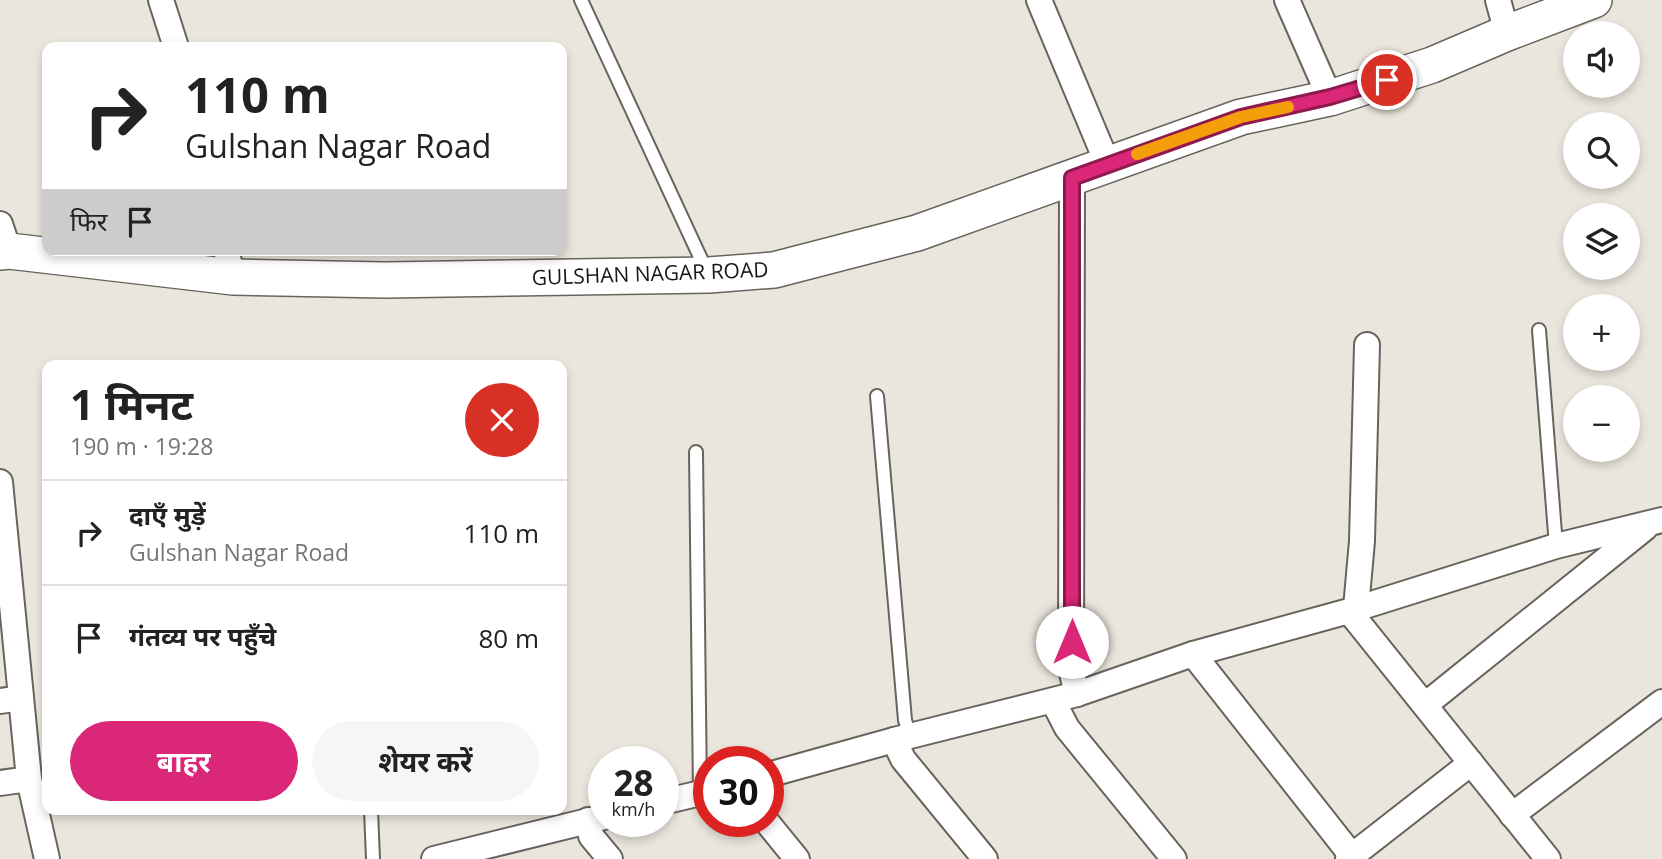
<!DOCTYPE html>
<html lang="hi">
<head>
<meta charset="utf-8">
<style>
	:root { --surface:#fff; --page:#f6f6f6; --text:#222; --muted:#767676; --line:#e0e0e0; --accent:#db2777 }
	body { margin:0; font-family:"Open Sans","Noto Sans Devanagari",sans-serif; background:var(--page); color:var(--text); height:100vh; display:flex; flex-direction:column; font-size:26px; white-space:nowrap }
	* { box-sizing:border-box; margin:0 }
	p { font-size:23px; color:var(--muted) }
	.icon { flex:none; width:38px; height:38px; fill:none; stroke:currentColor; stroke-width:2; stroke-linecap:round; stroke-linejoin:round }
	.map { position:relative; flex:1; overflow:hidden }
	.sheet { position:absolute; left:42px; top:360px; width:525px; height:455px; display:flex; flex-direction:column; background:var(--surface); border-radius:14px; box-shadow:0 4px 10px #0003 }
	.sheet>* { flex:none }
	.banner { position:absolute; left:42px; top:42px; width:525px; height:214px; border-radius:14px; box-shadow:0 4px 10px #0003; background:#fff; color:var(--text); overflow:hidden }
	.fabs { position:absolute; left:1563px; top:21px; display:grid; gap:14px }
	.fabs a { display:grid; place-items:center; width:77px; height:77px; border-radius:50%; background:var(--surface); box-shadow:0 4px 10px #0003; font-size:35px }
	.speed { position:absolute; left:588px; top:746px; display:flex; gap:14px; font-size:35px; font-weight:700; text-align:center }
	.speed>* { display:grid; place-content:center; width:91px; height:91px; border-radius:50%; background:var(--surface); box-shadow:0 4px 10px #0003; line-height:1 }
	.speed small { font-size:18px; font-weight:400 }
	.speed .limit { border:10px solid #d22; background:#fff; color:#111 }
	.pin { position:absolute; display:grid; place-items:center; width:60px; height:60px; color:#fff; margin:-30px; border:4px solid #fff; border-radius:50%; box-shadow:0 2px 7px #0007 }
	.me { position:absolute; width:77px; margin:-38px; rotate:0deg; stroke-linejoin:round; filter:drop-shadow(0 0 5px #0008) }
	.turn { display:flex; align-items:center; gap:24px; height:147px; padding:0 28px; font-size:32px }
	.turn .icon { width:91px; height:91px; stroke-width:2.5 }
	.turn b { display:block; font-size:49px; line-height:60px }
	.then { display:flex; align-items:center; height:66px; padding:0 28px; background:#0003; gap:14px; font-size:26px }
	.round { display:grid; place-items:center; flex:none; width:74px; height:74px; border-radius:37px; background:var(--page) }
	.headline { display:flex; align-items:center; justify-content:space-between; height:119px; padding:0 28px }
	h1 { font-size:42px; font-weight:700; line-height:52px }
	.action { display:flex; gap:14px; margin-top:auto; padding:14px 28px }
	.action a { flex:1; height:80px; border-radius:42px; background:var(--accent); color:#fff; font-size:28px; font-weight:700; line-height:80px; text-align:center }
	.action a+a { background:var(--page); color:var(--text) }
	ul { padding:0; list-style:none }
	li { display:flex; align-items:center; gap:21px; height:105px; padding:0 28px; border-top:2px solid var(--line) }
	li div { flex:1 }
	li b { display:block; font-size:26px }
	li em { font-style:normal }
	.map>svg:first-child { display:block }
</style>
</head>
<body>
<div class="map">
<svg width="1662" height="859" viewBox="0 0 1662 859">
	<rect width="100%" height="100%" fill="#ebe6dd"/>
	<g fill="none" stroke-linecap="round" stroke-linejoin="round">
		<g stroke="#68645c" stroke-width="16">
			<g id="lane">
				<path d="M581,0L707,272"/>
				<path d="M1539,330L1556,546"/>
				<path d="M877,396L905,720L910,737"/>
				<path d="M696,452L700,793"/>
				<path d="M371,810L373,859"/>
			</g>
		</g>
		<g stroke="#68645c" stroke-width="28">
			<g id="street">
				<path d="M161,0L176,47"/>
				<path d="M1039,0L1108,165"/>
				<path d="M1287,0L1330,98"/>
				<path d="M1498,0L1507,33"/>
				<path d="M1072,178L1071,669L1077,694"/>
				<path d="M0,224L9,251"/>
				<path d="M226,250L233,277"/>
				<path d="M0,482L29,779L47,859"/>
				<path d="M1356,608L1362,541L1367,345"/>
				<path d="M1349,611L1548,859"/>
				<path d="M1193,654L1352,856"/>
				<path d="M0,701L21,698"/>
				<path d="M1053,701L1067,728L1174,859"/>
				<path d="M1425,705L1645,528"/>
				<path d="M894,740L903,759L985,859"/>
				<path d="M768,775L894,740L1077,694L1193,654L1349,611L1556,546L1662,520"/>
				<path d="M0,783L29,779"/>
				<path d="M663,802L709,791"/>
				<path d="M1512,815L1662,702"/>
				<path d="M588,820L591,836L610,859"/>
				<path d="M766,821L797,859"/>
				<path d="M434,859L604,817"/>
				<path d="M1348,859L1471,763"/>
			</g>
		</g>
		<g stroke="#68645c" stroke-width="38">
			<path id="secondary" d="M0,252L9,251L233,277L385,280L709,275L774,270L917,233L1241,117L1330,98L1432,65L1507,33L1594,0"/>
		</g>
		<use href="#lane" stroke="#fff" stroke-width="12"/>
		<use href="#street" stroke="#fff" stroke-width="24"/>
		<use href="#secondary" stroke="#fff" stroke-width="35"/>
	</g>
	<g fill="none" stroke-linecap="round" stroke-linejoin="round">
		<g stroke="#8e194d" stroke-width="18">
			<path id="route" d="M1072,642V178L1241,117L1330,97L1387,80"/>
		</g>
		<use href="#route" stroke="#db2777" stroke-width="12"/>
		<path stroke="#f59e0b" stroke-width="12" d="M1137,154L1241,117L1288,107"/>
	</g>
	<g text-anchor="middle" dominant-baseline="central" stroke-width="5" stroke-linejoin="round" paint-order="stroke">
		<g font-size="21" fill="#191814" stroke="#fff">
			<text transform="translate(650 273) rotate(-2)">GULSHAN NAGAR ROAD</text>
		</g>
	</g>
</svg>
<div class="fabs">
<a><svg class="icon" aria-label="sound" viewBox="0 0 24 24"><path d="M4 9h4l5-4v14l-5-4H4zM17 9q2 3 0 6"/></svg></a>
<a><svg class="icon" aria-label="search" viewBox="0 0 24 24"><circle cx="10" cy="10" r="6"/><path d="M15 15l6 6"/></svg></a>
<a><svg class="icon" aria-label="layers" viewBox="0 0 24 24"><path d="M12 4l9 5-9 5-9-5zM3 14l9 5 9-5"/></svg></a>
<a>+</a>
<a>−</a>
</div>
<div class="speed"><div>28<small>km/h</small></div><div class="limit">30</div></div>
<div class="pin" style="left:1387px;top:80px;background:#d93025"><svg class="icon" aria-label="arrive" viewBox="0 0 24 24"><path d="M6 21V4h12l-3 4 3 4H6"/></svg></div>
<svg class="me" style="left:1072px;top:642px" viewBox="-20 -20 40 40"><circle r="19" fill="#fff"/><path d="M0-13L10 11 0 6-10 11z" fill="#db2777"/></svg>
<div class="banner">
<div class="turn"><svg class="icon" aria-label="right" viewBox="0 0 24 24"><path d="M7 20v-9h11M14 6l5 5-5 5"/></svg><div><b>110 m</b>Gulshan Nagar Road</div></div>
<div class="then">फिर<svg class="icon" aria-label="arrive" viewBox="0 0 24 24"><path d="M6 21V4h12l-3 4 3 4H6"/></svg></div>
</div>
<section class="sheet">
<div class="headline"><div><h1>1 मिनट</h1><p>190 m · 19:28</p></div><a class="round" style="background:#d93025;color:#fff"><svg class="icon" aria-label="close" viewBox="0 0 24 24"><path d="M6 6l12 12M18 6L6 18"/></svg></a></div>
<ul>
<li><svg class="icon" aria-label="right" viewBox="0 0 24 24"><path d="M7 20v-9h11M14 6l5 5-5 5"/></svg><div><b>दाएँ मुड़ें</b><p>Gulshan Nagar Road</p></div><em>110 m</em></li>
<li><svg class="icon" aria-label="arrive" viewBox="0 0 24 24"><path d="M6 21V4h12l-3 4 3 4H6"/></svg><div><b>गंतव्य पर पहुँचे</b></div><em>80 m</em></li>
</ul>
<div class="action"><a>बाहर</a><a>शेयर करें</a></div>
</section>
</div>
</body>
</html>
